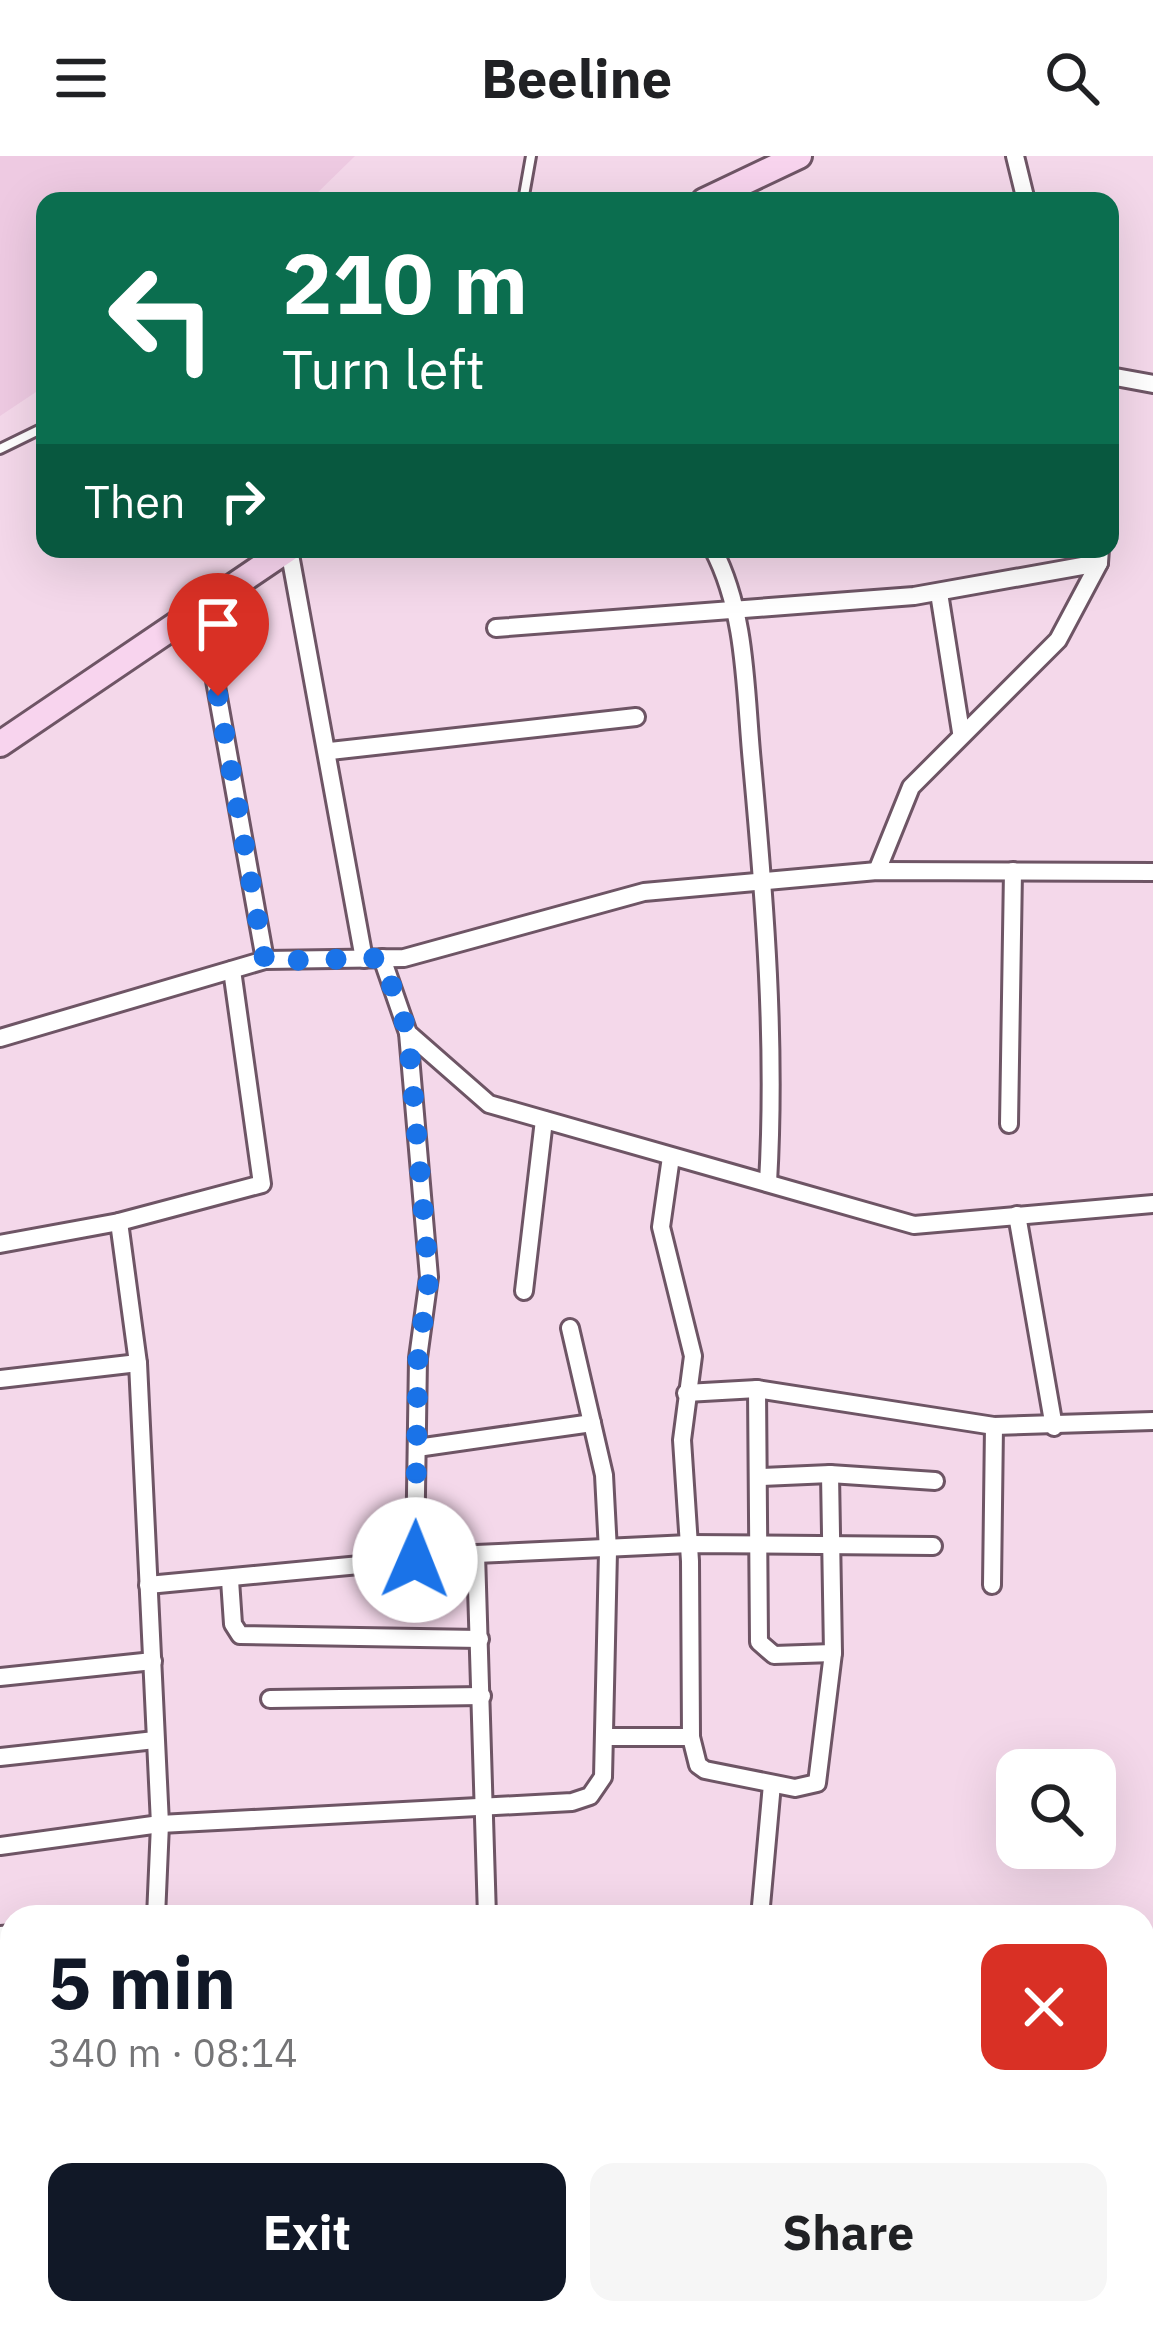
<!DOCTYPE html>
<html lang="en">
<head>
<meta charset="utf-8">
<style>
	:root { --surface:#fff; --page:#f6f6f6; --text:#202124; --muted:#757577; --accent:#111827 }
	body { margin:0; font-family:"IBM Plex Sans",sans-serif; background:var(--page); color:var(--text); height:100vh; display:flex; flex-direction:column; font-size:45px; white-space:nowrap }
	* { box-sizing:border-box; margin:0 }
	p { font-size:39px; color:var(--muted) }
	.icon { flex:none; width:66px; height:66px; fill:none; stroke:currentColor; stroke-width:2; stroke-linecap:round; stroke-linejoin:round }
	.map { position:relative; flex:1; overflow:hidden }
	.side { position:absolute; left:0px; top:1749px; width:1155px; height:420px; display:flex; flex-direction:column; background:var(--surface); border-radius:36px 36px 0 0; box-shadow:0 12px 48px #0002 }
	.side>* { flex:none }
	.hud { position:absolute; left:36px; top:36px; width:1083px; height:366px; border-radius:24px; box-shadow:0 12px 48px #0002; background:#0b6e4f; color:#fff; overflow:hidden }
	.fabs { position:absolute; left:996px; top:1593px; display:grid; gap:24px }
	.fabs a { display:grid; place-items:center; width:120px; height:120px; border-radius:24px; background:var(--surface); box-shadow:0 12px 48px #0002; font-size:60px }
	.pin { position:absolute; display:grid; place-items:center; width:102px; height:102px; color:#fff; margin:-123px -51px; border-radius:50% 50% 50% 0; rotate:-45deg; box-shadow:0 0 12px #0007 }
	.pin .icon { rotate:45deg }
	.me { position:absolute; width:132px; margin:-66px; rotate:1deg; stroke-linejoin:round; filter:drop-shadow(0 0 9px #0008) }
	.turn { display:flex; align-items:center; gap:42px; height:252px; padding:0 48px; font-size:54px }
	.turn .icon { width:156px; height:156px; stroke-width:2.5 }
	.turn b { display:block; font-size:84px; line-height:102px }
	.then { display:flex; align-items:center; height:114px; padding:0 48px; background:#0003; gap:24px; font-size:45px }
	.round { display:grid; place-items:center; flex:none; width:126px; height:126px; border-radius:24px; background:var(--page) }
	.headline { display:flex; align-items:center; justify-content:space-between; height:204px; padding:0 48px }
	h1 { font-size:72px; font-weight:700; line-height:90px; color:var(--accent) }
	.cta { display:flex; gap:24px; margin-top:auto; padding:24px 48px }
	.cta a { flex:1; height:138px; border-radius:24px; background:var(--accent); color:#fff; font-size:48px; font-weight:700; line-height:138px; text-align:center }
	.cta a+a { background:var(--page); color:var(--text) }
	header { display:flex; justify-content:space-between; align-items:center; height:156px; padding:0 48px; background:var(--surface); font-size:54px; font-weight:700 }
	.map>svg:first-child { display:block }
</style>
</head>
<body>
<header><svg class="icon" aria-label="menu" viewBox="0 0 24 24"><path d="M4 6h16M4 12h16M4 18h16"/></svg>Beeline<svg class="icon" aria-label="search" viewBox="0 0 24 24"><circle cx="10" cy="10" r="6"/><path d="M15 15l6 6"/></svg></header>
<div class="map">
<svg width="1153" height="2169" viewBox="0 0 1153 2169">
	<rect width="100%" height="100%" fill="#f4d8ea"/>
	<path fill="#eecae2" d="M0,0H355L309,45H45V230L0,260Z"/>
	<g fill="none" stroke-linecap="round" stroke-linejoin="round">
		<g stroke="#6e5565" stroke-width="14">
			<g id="lane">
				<path d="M523,45L531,0"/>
				<path d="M0,293L45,271"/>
			</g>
		</g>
		<g stroke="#6e5565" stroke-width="22">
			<g id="street">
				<path d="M1015,0L1026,45"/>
				<path d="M1110,220L1153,228"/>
				<path d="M289,393L364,803"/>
				<path d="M713,393C747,458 745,536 752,607C765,748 776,886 768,1027"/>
				<path d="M939,437L961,576"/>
				<path d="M496,472L914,440L1099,407"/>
				<path d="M330,595L636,561"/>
				<path d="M877,715L911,631L1058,484L1099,407L1100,393"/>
				<path d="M382,802L408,877L489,948L914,1069L1153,1048"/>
				<path d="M265,804L404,802L644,736L877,715L1153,716"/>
				<path d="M408,877L429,1121L418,1202L415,1404"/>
				<path d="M0,882L265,804L202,452"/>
				<path d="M1009,968L1013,715"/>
				<path d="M671,1001L661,1071L693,1200L682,1284L690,1405L691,1581L698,1609L705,1614L795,1632L817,1627L833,1497L830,1318"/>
				<path d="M1017,1059L1054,1271"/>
				<path d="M0,1088L119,1066"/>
				<path d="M524,1135L544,964"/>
				<path d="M138,1207L119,1066L262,1028L232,814"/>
				<path d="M0,1223L138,1207L160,1668L156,1761"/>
				<path d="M757,1233L759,1486L774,1499L833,1497"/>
				<path d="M686,1237L757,1233L994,1270L1153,1265"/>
				<path d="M417,1292L592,1267"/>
				<path d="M760,1321L830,1318L935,1325"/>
				<path d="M476,1398L487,1761"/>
				<path d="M230,1424L233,1468L240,1479L480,1483"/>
				<path d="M148,1429L476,1398L689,1388L933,1390"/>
				<path d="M992,1429L994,1270"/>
				<path d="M0,1521L153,1505"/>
				<path d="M270,1543L482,1540"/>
				<path d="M604,1581H691"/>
				<path d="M0,1601L155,1584"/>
				<path d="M0,1690L160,1668L572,1646L590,1640L603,1621L608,1395L604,1319L570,1172"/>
				<path d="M760,1761L772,1628"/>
				<path d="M0,1779L12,1778"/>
				<path d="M730,2169V2157"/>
			</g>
		</g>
		<g stroke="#6e5565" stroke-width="30">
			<g id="secondary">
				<path d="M704,45L799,0"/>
				<path d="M0,588L288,393"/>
			</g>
		</g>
		<use href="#lane" stroke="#fff" stroke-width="8"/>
		<use href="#street" stroke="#fff" stroke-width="16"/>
		<use href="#secondary" stroke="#f8d4ee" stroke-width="24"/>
	</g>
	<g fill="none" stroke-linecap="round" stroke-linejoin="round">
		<path stroke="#1a73e8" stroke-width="21" stroke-dasharray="0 37.8" d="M218,540L265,805L382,802L408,877L429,1121L418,1202L415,1404"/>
	</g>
</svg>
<div class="fabs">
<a><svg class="icon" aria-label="search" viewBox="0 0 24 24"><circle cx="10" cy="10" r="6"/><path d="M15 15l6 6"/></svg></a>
</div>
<div class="pin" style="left:218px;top:540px;background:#d93025"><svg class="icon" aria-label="arrive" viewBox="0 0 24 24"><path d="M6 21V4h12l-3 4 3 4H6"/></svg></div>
<svg class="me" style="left:415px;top:1404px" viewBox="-20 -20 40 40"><circle r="19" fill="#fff"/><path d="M0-13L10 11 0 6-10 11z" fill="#1a73e8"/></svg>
<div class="hud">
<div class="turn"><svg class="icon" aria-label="left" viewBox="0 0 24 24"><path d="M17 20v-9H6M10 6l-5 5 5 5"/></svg><div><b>210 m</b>Turn left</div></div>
<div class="then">Then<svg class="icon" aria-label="right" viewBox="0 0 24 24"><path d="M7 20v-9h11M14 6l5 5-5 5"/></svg></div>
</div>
<section class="side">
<div class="headline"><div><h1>5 min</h1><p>340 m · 08:14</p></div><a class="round" style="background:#d93025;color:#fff"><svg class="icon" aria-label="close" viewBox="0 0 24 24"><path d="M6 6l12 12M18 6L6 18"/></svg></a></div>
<div class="cta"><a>Exit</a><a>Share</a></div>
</section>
</div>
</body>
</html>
